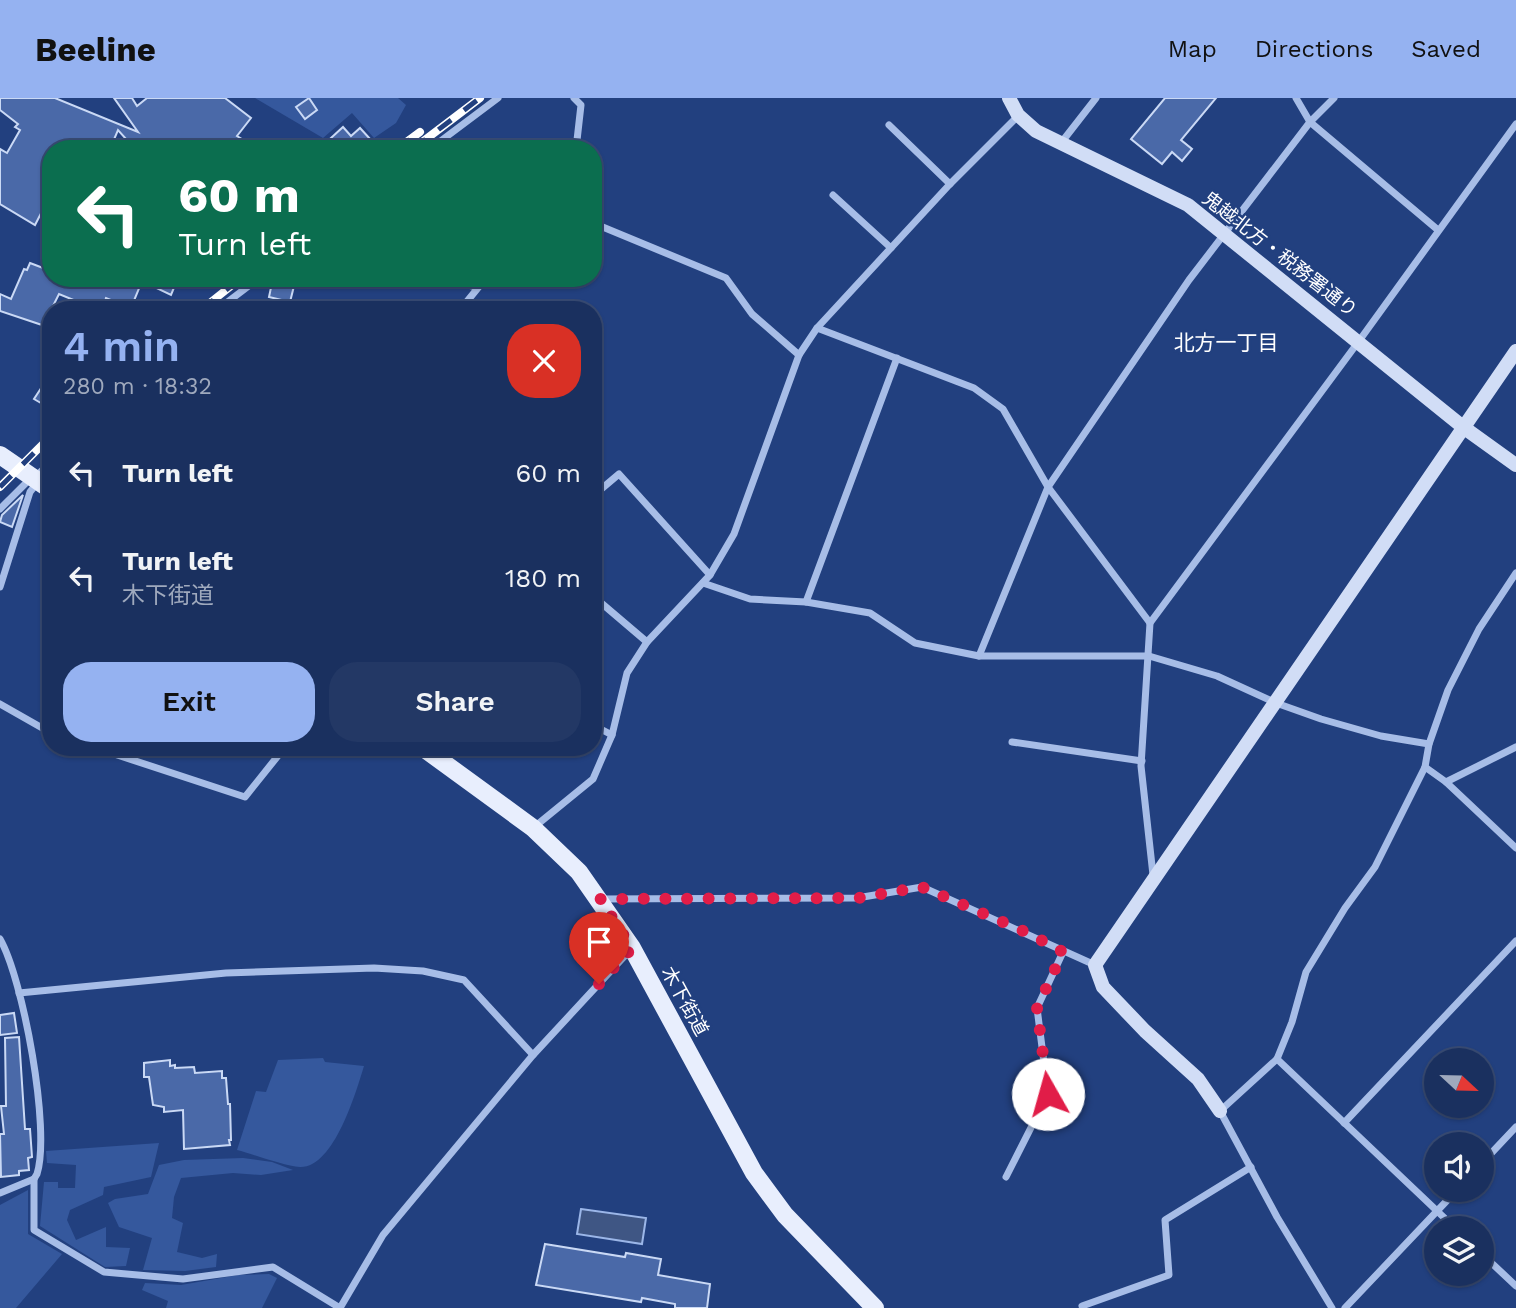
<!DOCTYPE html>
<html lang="en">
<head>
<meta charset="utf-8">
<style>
	:root { --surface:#1a305f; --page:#233865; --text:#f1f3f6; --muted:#9fa9bd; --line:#384b74; --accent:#95b2f1 }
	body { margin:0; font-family:"Work Sans","Noto Sans JP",sans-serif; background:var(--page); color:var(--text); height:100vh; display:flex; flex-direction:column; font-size:26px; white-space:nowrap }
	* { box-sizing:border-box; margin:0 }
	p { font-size:23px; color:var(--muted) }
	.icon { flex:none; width:38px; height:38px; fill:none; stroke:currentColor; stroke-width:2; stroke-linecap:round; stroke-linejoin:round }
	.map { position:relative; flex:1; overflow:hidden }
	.panel { position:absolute; left:42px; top:203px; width:560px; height:455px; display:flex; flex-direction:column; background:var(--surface); border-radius:28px; box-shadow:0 2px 5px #0004,0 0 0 2px var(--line) }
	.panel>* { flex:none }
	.top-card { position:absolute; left:42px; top:42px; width:560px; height:147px; border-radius:28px; box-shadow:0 2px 5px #0004,0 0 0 2px var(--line); background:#0b6e4f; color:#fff; overflow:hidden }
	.needle { width:46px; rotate:112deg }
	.controls { position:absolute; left:1424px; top:950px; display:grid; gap:14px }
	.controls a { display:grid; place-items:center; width:70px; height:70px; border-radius:50%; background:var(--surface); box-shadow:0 2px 5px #0004,0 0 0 2px var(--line); font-size:35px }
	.pin { position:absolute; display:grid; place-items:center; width:60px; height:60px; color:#fff; margin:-72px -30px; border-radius:50% 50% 50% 0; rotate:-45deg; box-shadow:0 0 7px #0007 }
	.pin .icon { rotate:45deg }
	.me { position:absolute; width:77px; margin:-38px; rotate:353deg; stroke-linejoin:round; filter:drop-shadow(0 0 5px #0008) }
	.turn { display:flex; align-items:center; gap:24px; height:147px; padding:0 21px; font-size:32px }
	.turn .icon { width:91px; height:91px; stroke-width:2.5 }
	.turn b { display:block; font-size:49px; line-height:60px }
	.round { display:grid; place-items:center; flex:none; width:74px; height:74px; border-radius:28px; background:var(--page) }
	.summary { display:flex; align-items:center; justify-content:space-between; height:119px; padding:0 21px }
	h1 { font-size:42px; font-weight:600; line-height:52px; color:var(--accent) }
	.primary-button { display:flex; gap:14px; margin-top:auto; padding:14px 21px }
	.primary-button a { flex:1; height:80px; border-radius:28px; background:var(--accent); color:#111; font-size:28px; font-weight:600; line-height:80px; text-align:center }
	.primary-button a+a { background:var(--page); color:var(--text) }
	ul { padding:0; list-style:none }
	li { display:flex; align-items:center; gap:21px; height:105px; padding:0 21px }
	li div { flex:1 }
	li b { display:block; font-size:26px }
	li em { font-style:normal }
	header { display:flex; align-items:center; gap:42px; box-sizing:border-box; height:98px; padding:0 35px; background:var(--accent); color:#111 }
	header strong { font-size:33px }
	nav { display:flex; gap:38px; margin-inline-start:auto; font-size:24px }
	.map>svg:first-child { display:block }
</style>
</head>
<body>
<header>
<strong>Beeline</strong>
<nav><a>Map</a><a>Directions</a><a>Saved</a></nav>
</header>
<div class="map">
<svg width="1516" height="1210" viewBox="0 0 1516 1210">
	<rect width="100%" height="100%" fill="#22407f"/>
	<g fill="#35589d">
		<path d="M255,0H398L406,7L396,25L374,40L352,15L323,40Z"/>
		<path d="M323,960L325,964L364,968C356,994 334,1070 300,1069C284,1068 253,1056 237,1052L256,993L266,994L278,962Z"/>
		<path d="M159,1045L151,1079L104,1089L103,1097L70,1112L67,1122L76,1142L106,1129V1149L130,1150L126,1168L105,1169L40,1128L44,1084H58V1090H75L76,1067L47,1065L46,1053Z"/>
		<path d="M243,1060L272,1064L293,1072L261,1077L233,1075L181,1080L174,1099L172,1120L183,1125L177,1154L202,1160L217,1156L216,1169L185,1173L143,1172L152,1140L119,1129L108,1105L115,1101L148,1096L159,1067L184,1062Z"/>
		<path d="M28,1092V1136L62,1156L16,1210H0V1107Z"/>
		<path d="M269,1176L277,1180L262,1210H166L168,1203L142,1192L145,1185L181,1187L238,1177Z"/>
	</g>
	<path fill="#3f5684" stroke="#9bb6e8" stroke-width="2" d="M581,1111L646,1120L642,1146L577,1136Z"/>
	<g fill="#4a69a8" stroke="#cad9f5" stroke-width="2">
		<path d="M0,0H55L138,34L114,0H132L137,8L147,0H225L251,20L237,38L258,51H135L118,32L110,51H51V96L35,127L0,106V51L7,55L20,32L15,29L18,26L0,12Z"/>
		<path d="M309,0L317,12L305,21L296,9Z"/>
		<path d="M1165,0H1216L1181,42L1192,51L1182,63L1172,54L1162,66L1131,41Z"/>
		<path d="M343,29L351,38L360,30L371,42L362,51H319Z"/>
		<path d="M30,165L51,173V180H178L171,197L142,183L131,210L106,200L102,212H98L59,196L51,212V230L0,213V196L11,201L24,171L27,172Z"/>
		<path d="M273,180H296L290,204L269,199Z"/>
		<path d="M51,275V301L46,308L34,301Z"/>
		<path d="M23,397L12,429L0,424L2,417Z"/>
		<path d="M14,915L17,935L0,937V917Z"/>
		<path d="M19,939L25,1031H30L32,1059L28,1060L29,1072L19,1073V1077L1,1079L0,1036H4L1,1008H6L5,940Z"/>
		<path d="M170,962V968L175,967V970L194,969L195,975L222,973V980H226L228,1006H230L231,1042H229L230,1047L184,1051L183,1012L164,1014V1009L153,1007L149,979H144V965Z"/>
		<path d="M545,1146L625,1159L626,1155L661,1161L658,1177L710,1186L707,1210H675V1206L642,1200L641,1204L536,1187Z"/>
	</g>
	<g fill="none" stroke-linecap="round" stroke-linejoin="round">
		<g stroke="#a7bde7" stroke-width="7">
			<path d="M574,0L581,7L576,51"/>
			<path d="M1296,0L1310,24L1438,132"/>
			<path d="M889,27L950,86"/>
			<path d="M1061,45L1096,0"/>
			<path d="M430,51L498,0"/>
			<path d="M833,97L891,150"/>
			<path d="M593,125L726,180L752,216L799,257"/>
			<path d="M436,180L477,189"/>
			<path d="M217,212L259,180"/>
			<path d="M460,212L486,180"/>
			<path d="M817,230L974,290L1003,311L1048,389L1150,525L1141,668L1153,777"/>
			<path d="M34,380L51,364"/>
			<path d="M593,398L619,376L710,477"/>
			<path d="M0,411L31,380"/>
			<path d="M703,485L750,501L806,504L870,515L915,545L979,558H1149L1217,578L1276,605L1321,621L1381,638L1429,646"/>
			<path d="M0,489L30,394L38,384"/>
			<path d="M593,498L647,544"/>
			<path d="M806,504L897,260"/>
			<path d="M1150,525L1359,243L1516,26"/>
			<path d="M979,558L1048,389L1189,182L1310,24L1334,0"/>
			<path d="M0,606L51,635"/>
			<path d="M593,627L612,637"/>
			<path d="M1012,644L1142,663"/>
			<path d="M93,649L245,699L285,649"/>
			<path d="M1425,669L1446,684L1516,750"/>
			<path d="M1446,684L1516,649"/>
			<path d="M533,730L593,681L612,637L627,575L647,544L710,477L734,436L799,257L817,230L950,86L1018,18"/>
			<path d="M600,801L857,800L922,789L1095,867"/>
			<path d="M0,841C23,881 51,1032 37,1076L34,1081L0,1095"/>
			<path d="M19,895L226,875L374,870L423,873L464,882L533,957"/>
			<path d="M1277,961L1455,1130"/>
			<path d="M1344,1025L1516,843"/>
			<path d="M1482,1065L1516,1029"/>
			<path d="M1006,1079L1048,996L1037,910L1063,854"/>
			<path d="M34,1081V1132L104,1174L183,1181L273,1169L340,1210"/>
			<path d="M1482,1156L1516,1188"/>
			<path d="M1082,1208L1169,1177L1165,1122L1251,1069"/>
			<path d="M340,1210L383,1137L533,957L632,850"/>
			<path d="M1332,1210L1277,1119L1220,1013L1277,961L1292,924L1306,874L1345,810L1375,769L1425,669L1429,646L1448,592L1479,531L1516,475"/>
			<path d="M1345,1210L1457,1092"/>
		</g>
		<g stroke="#d1ddf6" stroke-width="14">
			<path d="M1009,0L1018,17L1036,33L1188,107L1463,329L1516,367"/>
			<path d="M1220,1013L1198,981L1145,933L1103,889L1095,867L1516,253"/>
		</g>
		<g stroke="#e8eefd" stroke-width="18">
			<path d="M0,357L51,392"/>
			<path d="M422,649L533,730L579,774L632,850L754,1075L785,1117L875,1210"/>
		</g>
		<g stroke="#fff" stroke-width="8">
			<g id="rail">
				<path d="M397,51L420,34"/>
				<path d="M413,51L480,0"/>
				<path d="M201,212L241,180"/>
				<path d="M0,389L51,338"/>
			</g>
		</g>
		<use href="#rail" stroke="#22407f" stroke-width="5" stroke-dasharray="16" stroke-linecap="butt"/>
	</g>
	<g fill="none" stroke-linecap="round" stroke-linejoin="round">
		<path stroke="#e11d48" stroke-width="12" stroke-dasharray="0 21.6" d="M599,886L632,850L600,801L858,800L922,789L1028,835L1063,854L1037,910L1048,996"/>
	</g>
	<g text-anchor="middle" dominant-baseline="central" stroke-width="5" stroke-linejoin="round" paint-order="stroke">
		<g font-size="19" fill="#fff" stroke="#22407f">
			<text transform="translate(1280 156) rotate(38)">鬼越北方・税務署通り</text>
			<text transform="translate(685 903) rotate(61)">木下街道</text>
		</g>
		<g font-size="21" fill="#fff" stroke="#22407f">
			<text x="1226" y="244">北方一丁目</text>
		</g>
	</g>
</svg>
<div class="controls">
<a><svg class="needle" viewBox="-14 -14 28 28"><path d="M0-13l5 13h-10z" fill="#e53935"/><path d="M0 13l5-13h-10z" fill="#9fa9bd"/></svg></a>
<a><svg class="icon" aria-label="sound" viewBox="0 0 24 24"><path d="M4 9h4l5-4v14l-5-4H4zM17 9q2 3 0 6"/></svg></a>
<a><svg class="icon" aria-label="layers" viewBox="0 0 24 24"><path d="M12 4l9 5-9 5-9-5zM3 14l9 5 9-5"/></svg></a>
</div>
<div class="pin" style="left:599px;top:886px;background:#d93025"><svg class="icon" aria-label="arrive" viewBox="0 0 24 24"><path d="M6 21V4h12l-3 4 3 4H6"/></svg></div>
<svg class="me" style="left:1048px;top:996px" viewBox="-20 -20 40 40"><circle r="19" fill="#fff"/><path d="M0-13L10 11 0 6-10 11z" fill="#e11d48"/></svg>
<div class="top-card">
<div class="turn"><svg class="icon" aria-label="left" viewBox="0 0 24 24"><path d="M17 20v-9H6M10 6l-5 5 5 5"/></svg><div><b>60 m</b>Turn left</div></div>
</div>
<section class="panel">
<div class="summary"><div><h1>4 min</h1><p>280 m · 18:32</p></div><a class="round" style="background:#d93025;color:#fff"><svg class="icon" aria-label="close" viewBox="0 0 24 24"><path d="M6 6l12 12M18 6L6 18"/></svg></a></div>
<ul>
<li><svg class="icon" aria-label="left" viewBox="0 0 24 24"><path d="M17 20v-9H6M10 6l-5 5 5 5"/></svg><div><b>Turn left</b></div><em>60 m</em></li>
<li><svg class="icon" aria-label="left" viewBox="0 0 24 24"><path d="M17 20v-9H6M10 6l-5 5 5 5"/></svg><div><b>Turn left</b><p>木下街道</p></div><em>180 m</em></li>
</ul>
<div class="primary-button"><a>Exit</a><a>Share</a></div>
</section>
</div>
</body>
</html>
